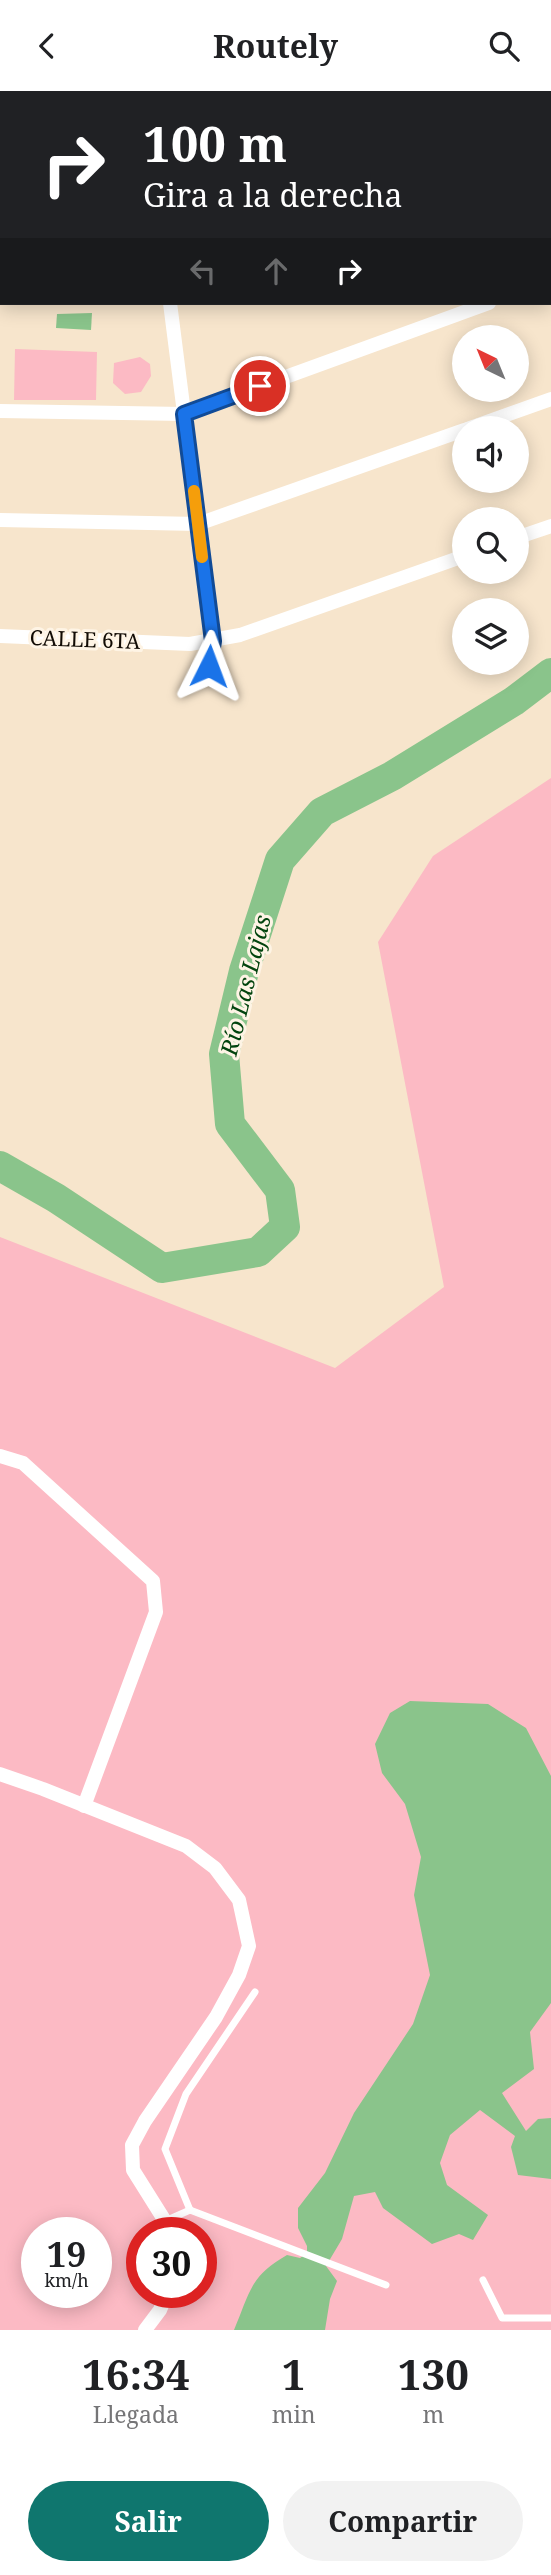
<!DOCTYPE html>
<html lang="es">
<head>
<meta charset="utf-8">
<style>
	:root { --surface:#fff; --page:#f2f2f2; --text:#202124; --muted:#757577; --accent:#0f766e }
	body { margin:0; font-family:"Noto Serif",serif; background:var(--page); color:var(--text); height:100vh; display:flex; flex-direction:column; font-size:26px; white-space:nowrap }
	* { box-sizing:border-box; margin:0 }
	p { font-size:23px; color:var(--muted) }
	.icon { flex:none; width:38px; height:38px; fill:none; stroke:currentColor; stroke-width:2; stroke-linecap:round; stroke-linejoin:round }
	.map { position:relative; height:2239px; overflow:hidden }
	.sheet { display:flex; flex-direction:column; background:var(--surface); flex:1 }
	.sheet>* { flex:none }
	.hud { position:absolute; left:0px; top:0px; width:551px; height:214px; box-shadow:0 4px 18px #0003; background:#202124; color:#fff; overflow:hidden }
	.needle { width:46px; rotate:317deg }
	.fabs { position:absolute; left:452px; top:234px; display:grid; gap:14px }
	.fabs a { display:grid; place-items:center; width:77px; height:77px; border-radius:50%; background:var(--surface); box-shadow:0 4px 18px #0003; font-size:35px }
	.speed { position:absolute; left:21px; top:2126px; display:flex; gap:14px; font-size:35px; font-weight:700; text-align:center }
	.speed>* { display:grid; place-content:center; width:91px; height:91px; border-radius:50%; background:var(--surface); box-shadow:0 4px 18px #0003; line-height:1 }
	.speed small { font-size:18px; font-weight:400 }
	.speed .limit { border:10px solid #d22; background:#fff; color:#111 }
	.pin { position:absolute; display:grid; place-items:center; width:60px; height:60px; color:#fff; margin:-30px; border:4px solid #fff; border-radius:50%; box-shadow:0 2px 7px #0007 }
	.me { position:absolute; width:77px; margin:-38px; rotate:3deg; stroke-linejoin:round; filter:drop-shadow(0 0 5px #0008) }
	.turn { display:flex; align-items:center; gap:24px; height:147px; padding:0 28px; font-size:32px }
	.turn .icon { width:91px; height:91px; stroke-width:2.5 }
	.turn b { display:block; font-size:49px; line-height:60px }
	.lanes { display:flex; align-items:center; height:66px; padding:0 28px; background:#0003; justify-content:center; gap:35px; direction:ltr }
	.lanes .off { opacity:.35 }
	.eta { display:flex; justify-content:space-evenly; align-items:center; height:119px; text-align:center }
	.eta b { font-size:42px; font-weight:700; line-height:49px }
	.cta { display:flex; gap:14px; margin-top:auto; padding:14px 28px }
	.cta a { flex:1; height:80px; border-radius:42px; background:var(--accent); color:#fff; font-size:28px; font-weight:700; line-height:80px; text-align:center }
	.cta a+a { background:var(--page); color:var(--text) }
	header { display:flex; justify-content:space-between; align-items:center; height:91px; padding:0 28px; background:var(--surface); font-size:32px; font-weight:700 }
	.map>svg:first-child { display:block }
</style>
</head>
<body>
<header><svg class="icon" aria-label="back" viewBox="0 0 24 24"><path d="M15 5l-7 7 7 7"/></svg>Routely<svg class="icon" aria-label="search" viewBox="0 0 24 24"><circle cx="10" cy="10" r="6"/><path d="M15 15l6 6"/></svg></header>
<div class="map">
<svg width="551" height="2239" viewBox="0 0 551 2239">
	<rect width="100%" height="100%" fill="#f7e5cc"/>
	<g fill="#fcbac4" fill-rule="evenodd">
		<path d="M15,258L97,261L96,309H14Z"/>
		<path d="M140,266L150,273L151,285L141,301L125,303L113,292L114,272Z"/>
		<path d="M551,687V2239H0V1146L335,1277L444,1196L378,851L433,765ZM37,2142H96V2202H37ZM142,2142H201V2202H142Z"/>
	</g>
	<g fill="#8ac48b">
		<path d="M92,222L91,239L56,237L57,223Z"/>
		<path d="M410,1610L488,1613L526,1637L551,1685V1912L530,1941L534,1978L502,2002L526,2040L538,2028L551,2027V2088L518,2084L511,2056L515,2045L480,2019L450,2044L440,2072L447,2094L488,2124L473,2149L459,2143L432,2153L383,2117L375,2101L354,2105L342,2148L326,2175L337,2190L330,2208L325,2239H234C250,2201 250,2185 287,2164L300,2167L307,2162V2155L298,2137V2117L325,2082L354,2022L413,1933L430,1884L414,1804L421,1766L405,1713L382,1682L375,1653L390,1622Z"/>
	</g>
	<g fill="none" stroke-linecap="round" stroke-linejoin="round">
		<path stroke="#8ac48b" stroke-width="30" d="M0,1075L56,1107L162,1177L258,1161L285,1136L280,1099L230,1033L224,963L244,880L280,769L322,721L392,685L514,610L551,582"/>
		<g stroke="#fff" stroke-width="7">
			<path d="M190,2119L165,2058L186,2003L255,1901"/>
			<path d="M165,2130L190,2119L386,2194"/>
			<path d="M483,2189L502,2227H551"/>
		</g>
		<g stroke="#fff" stroke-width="14">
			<path d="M134,0V2"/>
			<path d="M164,0V2"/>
			<path d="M264,0V2"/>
			<path d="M386,0L387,2"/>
			<path d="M505,0V2"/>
			<path d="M409,2L413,0"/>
			<path d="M0,46H2"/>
			<path d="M0,88H2"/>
			<path d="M550,125L551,129"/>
			<path d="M550,190L551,189"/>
			<path d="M170,212L213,550L209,575"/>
			<path d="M0,320L184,323L489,212"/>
			<path d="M467,338L551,308"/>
			<path d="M0,429L198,433L464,339"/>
			<path d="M516,447L551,435"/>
			<path d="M0,545L190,553L240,544L464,465"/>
			<path d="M0,1365L23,1372L153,1490L156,1521L84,1715"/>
			<path d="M0,1683L43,1698L186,1755L215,1777L239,1809L249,1855L239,1884L216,1926L145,2030L132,2054L133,2079L165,2130L169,2142"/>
			<path d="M145,2239L160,2219L167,2202"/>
		</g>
	</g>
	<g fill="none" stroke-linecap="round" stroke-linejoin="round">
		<g stroke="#114b97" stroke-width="18">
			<path id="route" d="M209,575L213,550L184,323L260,295"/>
		</g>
		<use href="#route" stroke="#1a73e8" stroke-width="12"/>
		<path stroke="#f59e0b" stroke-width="12" d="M194,400L202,466"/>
	</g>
	<g text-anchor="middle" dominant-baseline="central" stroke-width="6" stroke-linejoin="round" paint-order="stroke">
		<g font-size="21" fill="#110b04" stroke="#fef4e5">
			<text transform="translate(85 548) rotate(2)">CALLE 6TA</text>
		</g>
		<g font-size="23" font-style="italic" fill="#02440e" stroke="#fef4e5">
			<text transform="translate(245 894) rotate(-76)">Río Las Lajas</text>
		</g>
	</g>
</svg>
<div class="fabs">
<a><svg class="needle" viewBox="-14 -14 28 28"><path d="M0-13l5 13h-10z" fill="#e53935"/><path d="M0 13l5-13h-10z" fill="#757577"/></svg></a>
<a><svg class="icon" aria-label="sound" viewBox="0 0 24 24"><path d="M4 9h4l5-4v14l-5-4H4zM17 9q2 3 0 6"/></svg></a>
<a><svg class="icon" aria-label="search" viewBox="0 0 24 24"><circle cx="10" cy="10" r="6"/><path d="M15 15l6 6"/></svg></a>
<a><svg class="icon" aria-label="layers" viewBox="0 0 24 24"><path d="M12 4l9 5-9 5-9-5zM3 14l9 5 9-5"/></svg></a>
</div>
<div class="speed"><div>19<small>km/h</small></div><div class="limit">30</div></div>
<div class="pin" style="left:260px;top:295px;background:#d93025"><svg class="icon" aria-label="arrive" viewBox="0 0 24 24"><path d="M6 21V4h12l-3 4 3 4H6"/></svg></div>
<svg class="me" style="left:209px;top:575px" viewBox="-20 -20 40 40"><path d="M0-17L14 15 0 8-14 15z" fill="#1a73e8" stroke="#fff" stroke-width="4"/></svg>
<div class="hud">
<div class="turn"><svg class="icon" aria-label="right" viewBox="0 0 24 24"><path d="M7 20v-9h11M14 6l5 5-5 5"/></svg><div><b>100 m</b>Gira a la derecha</div></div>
<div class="lanes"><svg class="icon off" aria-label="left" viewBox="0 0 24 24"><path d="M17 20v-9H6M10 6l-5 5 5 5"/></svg><svg class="icon off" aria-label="ahead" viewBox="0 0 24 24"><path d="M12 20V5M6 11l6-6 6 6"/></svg><svg class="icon" aria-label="right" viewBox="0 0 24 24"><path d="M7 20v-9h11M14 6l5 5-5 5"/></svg></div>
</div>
</div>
<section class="sheet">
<div class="eta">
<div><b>16:34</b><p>Llegada</p></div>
<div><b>1</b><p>min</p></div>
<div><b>130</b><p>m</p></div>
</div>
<div class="cta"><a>Salir</a><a>Compartir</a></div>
</section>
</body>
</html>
